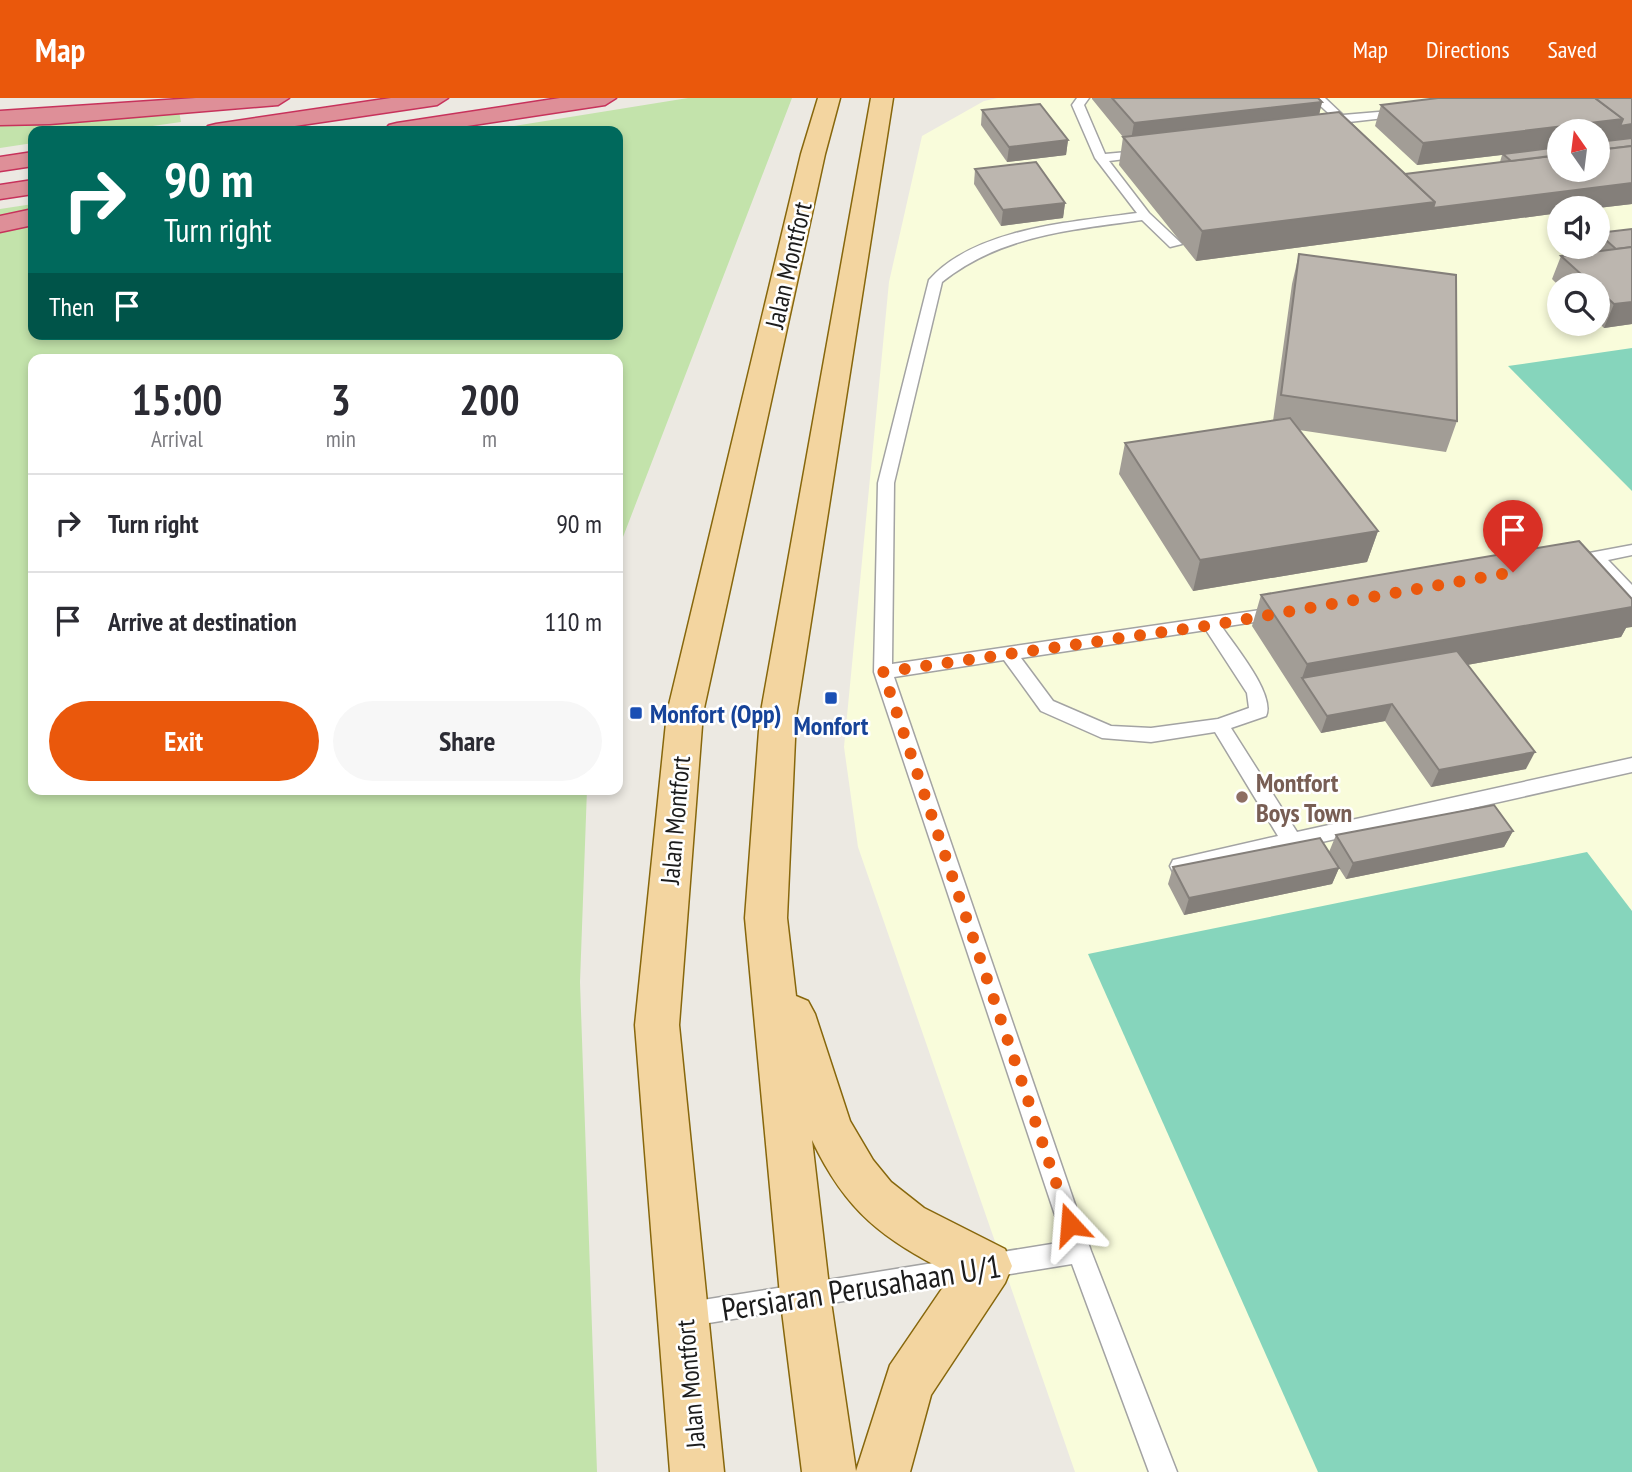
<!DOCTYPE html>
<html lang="en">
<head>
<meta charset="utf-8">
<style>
	:root { --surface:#fff; --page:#f7f7f7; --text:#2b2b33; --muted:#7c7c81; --line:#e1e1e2; --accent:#ea580c }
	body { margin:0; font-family:"PT Sans Narrow",sans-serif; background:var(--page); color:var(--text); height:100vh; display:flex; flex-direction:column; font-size:26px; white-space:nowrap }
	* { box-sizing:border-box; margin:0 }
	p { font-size:23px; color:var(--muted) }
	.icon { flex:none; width:38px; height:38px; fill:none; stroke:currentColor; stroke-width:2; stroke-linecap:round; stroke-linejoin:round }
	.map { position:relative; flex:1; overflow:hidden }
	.sheet { position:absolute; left:28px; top:256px; width:595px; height:441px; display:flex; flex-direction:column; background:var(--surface); border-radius:14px; box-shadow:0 4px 10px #0003 }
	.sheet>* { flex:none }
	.top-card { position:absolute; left:28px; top:28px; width:595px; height:214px; border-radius:14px; box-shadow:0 4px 10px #0003; background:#00695c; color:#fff; overflow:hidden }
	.needle { width:46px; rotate:346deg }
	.tools { position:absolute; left:1547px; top:21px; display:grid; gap:14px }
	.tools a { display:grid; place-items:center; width:63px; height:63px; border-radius:50%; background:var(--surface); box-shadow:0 4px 10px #0003; font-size:35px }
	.pin { position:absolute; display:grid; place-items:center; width:60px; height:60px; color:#fff; margin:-72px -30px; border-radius:50% 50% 50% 0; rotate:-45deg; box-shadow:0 0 7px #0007 }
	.pin .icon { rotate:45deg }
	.me { position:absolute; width:77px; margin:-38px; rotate:341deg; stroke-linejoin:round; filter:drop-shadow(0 0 5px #0008) }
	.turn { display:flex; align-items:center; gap:24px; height:147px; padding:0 21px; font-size:32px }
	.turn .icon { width:91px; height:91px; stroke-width:2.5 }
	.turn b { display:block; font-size:49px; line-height:60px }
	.then { display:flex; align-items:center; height:66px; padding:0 21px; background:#0003; gap:14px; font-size:26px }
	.eta { display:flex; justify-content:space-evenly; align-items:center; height:119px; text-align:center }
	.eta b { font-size:42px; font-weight:700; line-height:49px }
	.primary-button { display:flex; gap:14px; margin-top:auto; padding:14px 21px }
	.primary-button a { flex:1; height:80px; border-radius:42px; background:var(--accent); color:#fff; font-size:28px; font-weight:700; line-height:80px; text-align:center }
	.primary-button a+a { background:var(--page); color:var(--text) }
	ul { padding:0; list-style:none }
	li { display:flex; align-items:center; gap:21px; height:98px; padding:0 21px; border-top:2px solid var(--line) }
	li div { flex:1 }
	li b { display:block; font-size:26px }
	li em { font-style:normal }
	header { display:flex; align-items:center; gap:42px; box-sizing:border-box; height:98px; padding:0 35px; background:var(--accent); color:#fff }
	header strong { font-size:33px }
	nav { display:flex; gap:38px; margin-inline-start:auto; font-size:24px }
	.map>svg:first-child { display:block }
</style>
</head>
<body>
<header>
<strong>Map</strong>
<nav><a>Map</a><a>Directions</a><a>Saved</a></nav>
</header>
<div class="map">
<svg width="1632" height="1374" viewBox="0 0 1632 1374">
	<rect width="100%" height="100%" fill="#ece9e2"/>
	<path fill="#f9fcdb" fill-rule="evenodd" d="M998,0H1632V1374H1075L858,749L844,649L889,184L922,38L984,3ZM1559,33H1598V72H1559ZM1559,110H1598V149H1559ZM1559,187H1598V226H1559Z"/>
	<g fill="#c3e3ab">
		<path d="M688,0H792L618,452V261H33V691H587L580,884L597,1374H0V111L33,106V236H618V33H483Z"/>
		<path d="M179,13L181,24L117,33H33V45L0,50V25Z"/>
	</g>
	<g fill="#86d5bc">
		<path d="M1632,250V393L1508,268Z"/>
		<path d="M1587,754L1632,813V1374H1318L1088,856Z"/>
	</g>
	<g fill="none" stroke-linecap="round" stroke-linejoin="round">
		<g stroke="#a3a3a3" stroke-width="3">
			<g id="lane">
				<path d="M1077,0H1089L1084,7L1105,56L1149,52V58L1109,63L1149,115L1182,146L1170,149L1142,122C1071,132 1001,137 942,184L894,385L892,566L1280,509L1286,511L1289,515L1286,519L1222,529C1234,547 1276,597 1266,618L1231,630L1297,734L1632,660V674L1180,776L1173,774L1170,768L1173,762L1278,738L1215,634L1151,644L1102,640L1041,613L1004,562L894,579L1091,1153L1177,1374H1149L1072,1166L684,1229L675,1226L671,1217L675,1208L684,1205L1064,1144L874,574L878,385L929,182C975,130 1072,124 1137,115L1095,60L1072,7ZM1206,532L1247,595L1249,610L1218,621L1151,630L1111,628L1053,603L1021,560Z"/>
				<path d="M1312,0H1325L1343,17L1402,12L1408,15L1402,18L1349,24L1358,33L1352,37Z"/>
				<path d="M1632,447V457L1608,462L1632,487V503L1626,501L1592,465L1568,469L1560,464L1568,459Z"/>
			</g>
		</g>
		<g stroke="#87670c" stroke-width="3">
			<g id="primary">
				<path d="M818,0H840L825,56L703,615L679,927L724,1374H670L635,927L667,615L801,56Z"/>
				<path d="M871,0H893L796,619L787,820L796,898L808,903L815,916L850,1023L873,1062L891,1084L924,1110L1005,1151L1012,1168L1005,1185L931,1297L910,1374H802L780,1197L745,820L760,619ZM812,1042C846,1114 883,1141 952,1176L890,1267L856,1373L830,1197Z"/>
			</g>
		</g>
		<g stroke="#c7325b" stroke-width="3">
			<g id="highway">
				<path d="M196,0H289L278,7L50,26L0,27V13Z"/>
				<path d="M391,0H448L437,7L261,33H204L208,28L216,26Z"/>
				<path d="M560,0H616L605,7L434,33L385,32L389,27L397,25Z"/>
				<path d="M33,54V68L0,73V59Z"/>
				<path d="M33,82V96L0,101V87Z"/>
				<path d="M33,111V127L0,134V118Z"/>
			</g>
		</g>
		<use href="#lane" fill="#fff" fill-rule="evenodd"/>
		<use href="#primary" fill="#f3d5a0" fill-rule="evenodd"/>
		<use href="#highway" fill="#de8f98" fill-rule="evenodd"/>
	</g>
	<g fill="#a29d96">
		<path d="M1092,0H1318L1322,4L1319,16L1405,76L1500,64L1502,57L1417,67L1375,28L1381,7L1632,0V106L1598,110H1559V115L1196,163L1119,67L1123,39L1092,1Z"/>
		<path d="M982,12L1068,42L1066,57L1007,64L981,27Z"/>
		<path d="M975,71L1065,105L1063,120L1001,128L974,86Z"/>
		<path d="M1632,131V226L1604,230L1598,224V187L1559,188L1552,181L1561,158L1594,154L1591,151L1592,149H1598V135Z"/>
		<path d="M1299,156L1457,323L1446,354L1299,332L1378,433L1367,464L1193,493L1119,376L1125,345L1273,323L1292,186Z"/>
		<path d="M1261,497L1626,530L1621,539L1467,567L1526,671L1431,689L1385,623L1321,635L1252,528Z"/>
		<path d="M1513,733L1504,749L1346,781L1339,770L1332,786L1184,817L1168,786L1173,769L1329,754L1336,737Z"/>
	</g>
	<g fill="#847f7a">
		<path d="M1322,4L1317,26L1130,47L1134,25Z"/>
		<path d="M1623,21L1632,26V41L1598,45V33H1559V50L1417,67L1423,45Z"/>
		<path d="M1068,42L1066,57L1007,64L1009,49Z"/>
		<path d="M1632,85V106L1598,110H1559V115L1196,163L1202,133L1435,104Z"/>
		<path d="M1065,105L1063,120L1001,128L1003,112Z"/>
		<path d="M1632,204V226L1604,230L1614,206Z"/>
		<path d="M1378,433L1367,464L1193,493L1200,462Z"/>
		<path d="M1632,509V529L1626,530L1621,539L1312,595L1302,580L1307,566Z"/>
		<path d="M1392,606L1385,623L1321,635L1327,618Z"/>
		<path d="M1535,654L1526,671L1431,689L1439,672Z"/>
		<path d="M1513,733L1504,749L1346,781L1353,765Z"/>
		<path d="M1339,770L1332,786L1184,817L1189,800Z"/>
	</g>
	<g fill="#bcb6af" stroke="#847f7a" stroke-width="2">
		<path d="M1112,0H1318L1322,4L1134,25Z"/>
		<path d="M1438,0H1595L1623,21L1423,45L1381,7Z"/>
		<path d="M1595,0H1632V26L1620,28L1623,21Z"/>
		<path d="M1040,6L1068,42L1009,49L982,12Z"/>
		<path d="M1339,14L1435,104L1202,133L1123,39Z"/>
		<path d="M1632,40V48L1598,52V44Z"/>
		<path d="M1632,48V85L1433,110L1435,104L1405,76L1559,57V72H1598V52Z"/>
		<path d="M1559,49V57L1511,63L1503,56Z"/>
		<path d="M1036,64L1065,105L1003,112L975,71Z"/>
		<path d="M1632,131V149L1616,151L1598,135Z"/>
		<path d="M1632,149V204L1614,206L1598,191V187H1593L1561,158Z"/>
		<path d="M1299,156L1456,177L1457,323L1281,297Z"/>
		<path d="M1290,320L1378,433L1200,462L1125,345Z"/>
		<path d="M1579,443L1632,501V509L1307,566L1261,497Z"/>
		<path d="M1457,553L1535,654L1439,672L1392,606L1327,618L1302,580Z"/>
		<path d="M1494,707L1513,733L1353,765L1336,737Z"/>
		<path d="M1320,740L1339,770L1189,800L1173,769Z"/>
	</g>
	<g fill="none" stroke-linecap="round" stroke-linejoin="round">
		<path stroke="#ea580c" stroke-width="12" stroke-dasharray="0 21.6" d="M1070,1126L883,574L1212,527L1513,474"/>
	</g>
	<g fill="#1a4fb4" stroke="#fff" stroke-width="2.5">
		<rect x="824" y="593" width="14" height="14" rx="3.5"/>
		<rect x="629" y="608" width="14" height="14" rx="3.5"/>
	</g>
	<circle fill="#8d6e63" stroke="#fff" stroke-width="2.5" cx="1242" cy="699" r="7"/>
	<g text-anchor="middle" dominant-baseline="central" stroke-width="5" stroke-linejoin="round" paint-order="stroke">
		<g font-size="26" fill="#1c1c1c" stroke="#fff">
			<text transform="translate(788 167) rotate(-77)">Jalan Montfort</text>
			<text transform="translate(675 722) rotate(-85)">Jalan Montfort</text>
			<text transform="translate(690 1286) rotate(-95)">Jalan Montfort</text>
		</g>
		<g font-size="26" font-weight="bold" fill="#164399" stroke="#fff" text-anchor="start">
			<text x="650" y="615">Monfort (Opp)</text>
			<text x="831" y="627" text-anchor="middle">Monfort</text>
		</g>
		<g font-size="26" font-weight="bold" fill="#785e54" stroke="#fff" text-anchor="start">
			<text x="1256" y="684">Montfort<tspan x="1256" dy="30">Boys Town</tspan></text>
		</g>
		<g font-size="32" fill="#1c1c1c" stroke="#fff">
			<text transform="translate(861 1189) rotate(-9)">Persiaran Perusahaan U/1</text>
		</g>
	</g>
</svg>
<div class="tools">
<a><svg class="needle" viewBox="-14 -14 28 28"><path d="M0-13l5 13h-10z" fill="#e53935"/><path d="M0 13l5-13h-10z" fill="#7c7c81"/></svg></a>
<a><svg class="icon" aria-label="sound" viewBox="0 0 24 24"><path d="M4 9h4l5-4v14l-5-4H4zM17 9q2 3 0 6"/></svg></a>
<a><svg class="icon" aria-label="search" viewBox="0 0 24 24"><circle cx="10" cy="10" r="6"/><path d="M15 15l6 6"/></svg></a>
</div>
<div class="pin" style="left:1513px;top:474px;background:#d93025"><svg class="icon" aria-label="arrive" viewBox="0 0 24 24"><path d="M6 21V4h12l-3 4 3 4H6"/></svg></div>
<svg class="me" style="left:1070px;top:1126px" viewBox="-20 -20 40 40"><path d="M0-17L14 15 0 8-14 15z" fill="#ea580c" stroke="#fff" stroke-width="4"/></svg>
<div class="top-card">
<div class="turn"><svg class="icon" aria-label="right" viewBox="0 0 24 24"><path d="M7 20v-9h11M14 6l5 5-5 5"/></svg><div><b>90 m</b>Turn right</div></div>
<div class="then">Then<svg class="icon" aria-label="arrive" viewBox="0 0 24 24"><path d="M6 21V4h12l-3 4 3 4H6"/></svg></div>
</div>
<section class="sheet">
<div class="eta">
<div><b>15:00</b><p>Arrival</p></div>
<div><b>3</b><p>min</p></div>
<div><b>200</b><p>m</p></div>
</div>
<ul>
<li><svg class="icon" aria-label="right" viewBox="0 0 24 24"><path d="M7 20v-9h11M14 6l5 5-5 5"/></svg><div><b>Turn right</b></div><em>90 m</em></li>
<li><svg class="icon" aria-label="arrive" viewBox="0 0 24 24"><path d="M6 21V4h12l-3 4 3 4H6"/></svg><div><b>Arrive at destination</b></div><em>110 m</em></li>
</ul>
<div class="primary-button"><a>Exit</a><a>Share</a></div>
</section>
</div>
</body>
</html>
